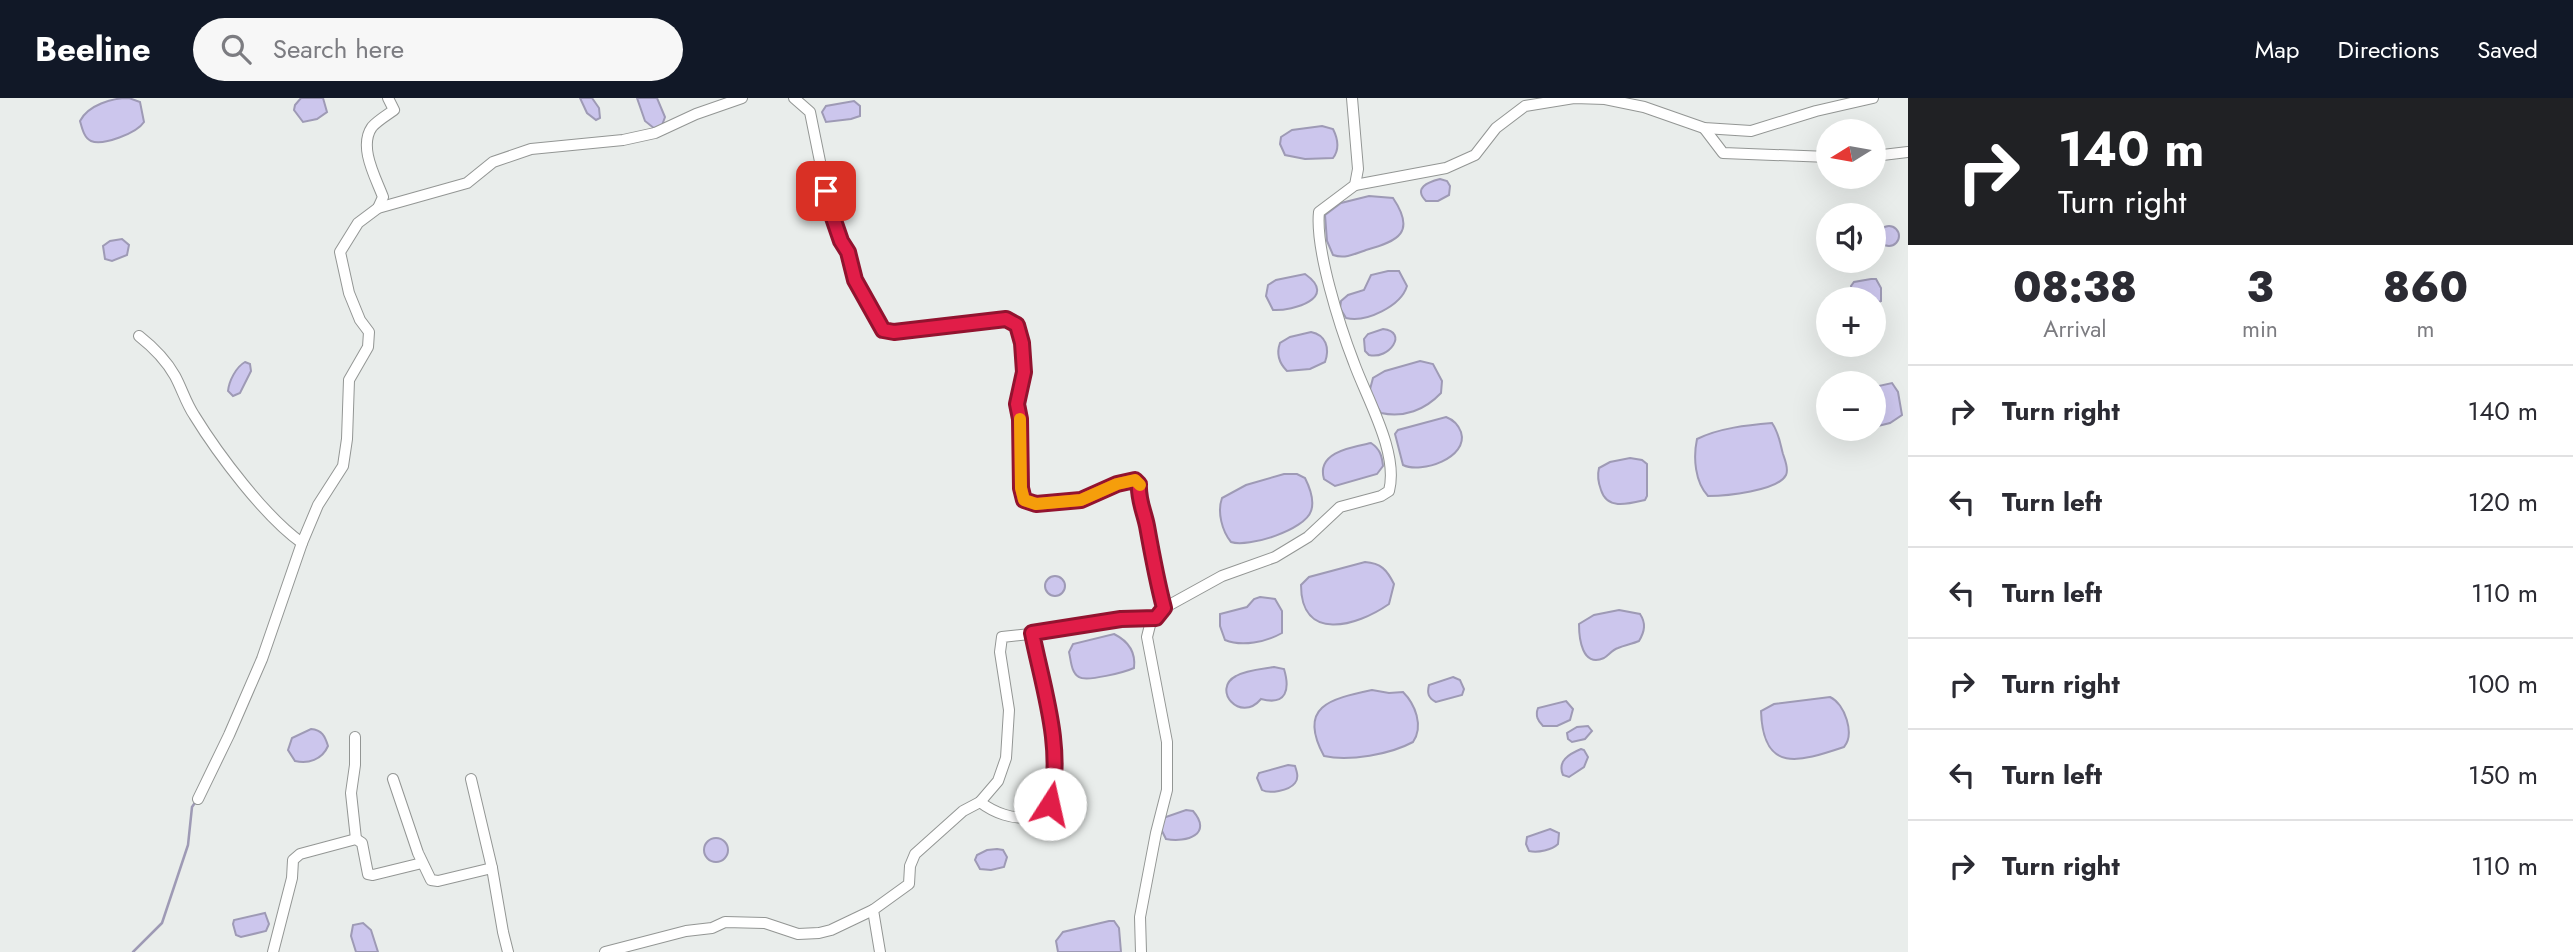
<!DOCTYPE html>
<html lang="en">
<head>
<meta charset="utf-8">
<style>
	:root { --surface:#fff; --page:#f7f7f7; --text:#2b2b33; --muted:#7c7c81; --line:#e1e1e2; --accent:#111827 }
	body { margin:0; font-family:Jost,sans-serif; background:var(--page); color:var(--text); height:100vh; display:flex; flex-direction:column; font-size:26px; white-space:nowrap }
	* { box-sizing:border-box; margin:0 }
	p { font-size:23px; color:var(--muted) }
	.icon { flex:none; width:38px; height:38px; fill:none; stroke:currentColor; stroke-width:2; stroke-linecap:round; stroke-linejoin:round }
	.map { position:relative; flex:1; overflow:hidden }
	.panel { display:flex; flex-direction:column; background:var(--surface); width:665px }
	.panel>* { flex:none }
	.guide { background:#202124; color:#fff; overflow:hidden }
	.needle { width:46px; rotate:259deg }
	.fabs { position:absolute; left:1816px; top:21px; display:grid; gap:14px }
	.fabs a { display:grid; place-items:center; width:70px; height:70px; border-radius:50%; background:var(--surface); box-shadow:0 7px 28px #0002; font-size:35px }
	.pin { position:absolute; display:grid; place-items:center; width:60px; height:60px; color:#fff; margin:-30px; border-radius:14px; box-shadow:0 4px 10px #0006 }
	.me { position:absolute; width:77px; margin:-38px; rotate:10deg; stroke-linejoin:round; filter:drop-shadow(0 0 5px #0008) }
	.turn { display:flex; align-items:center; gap:24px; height:147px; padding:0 35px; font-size:32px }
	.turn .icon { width:91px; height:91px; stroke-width:2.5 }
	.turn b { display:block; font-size:49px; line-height:60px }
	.eta { display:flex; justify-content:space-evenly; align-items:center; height:119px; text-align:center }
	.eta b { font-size:42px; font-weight:800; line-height:49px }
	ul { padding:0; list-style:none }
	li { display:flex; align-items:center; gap:21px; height:91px; padding:0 35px; border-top:2px solid var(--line) }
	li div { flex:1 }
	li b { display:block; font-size:26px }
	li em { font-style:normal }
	header { display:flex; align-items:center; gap:42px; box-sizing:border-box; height:98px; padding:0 35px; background:var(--accent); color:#fff }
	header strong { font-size:33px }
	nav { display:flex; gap:38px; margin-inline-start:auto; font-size:24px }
	.search { width:490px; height:63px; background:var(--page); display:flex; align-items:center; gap:18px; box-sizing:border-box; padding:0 24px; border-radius:38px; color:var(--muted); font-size:26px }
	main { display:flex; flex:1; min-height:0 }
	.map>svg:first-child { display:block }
</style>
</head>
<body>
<header>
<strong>Beeline</strong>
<div class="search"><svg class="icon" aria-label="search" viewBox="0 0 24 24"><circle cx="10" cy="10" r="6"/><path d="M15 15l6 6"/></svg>Search here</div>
<nav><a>Map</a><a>Directions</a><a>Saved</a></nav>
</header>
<main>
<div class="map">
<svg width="1908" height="854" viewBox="0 0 1908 854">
	<rect width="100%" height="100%" fill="#e9edeb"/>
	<g fill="#ccc6ed" stroke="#9e9ab5" stroke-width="2">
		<path d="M129,0L140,4L144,24C137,35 103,48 91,43C84,40 82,30 80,23C88,7 112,0 129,0Z"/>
		<path d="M301,0H323L327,14L317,21L303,24L294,12L295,7Z"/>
		<path d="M580,0H592L599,10L600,20L596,22L587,15Z"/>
		<path d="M637,0H657L665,19L661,30L655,31L645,23Z"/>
		<path d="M854,3L860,8V18L851,21L826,24L822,14L826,8Z"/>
		<path d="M1322,28L1333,31C1338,41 1340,51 1333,60L1305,61L1285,57L1280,46L1281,39L1292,32Z"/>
		<path d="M1440,81L1447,83L1450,88L1449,97L1438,103H1426C1413,90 1428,84 1440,81Z"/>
		<path d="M1369,98L1393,100C1416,134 1399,143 1366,152C1355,156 1345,161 1333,157L1327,143L1325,117L1341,105Z"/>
		<circle cx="1889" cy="138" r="10"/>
		<path d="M122,141L129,147L127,157L112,163L105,161L103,148L110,143Z"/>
		<path d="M1388,173H1399L1407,188C1401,208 1366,225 1346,220L1340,210L1341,203L1348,197L1364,192L1371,177Z"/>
		<path d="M1305,176C1339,200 1293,213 1273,212L1266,198L1268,187L1276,182Z"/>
		<path d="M1871,181H1876L1881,190V203L1874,206V201H1853L1851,188L1854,184Z"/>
		<path d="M1383,231C1409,234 1389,262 1369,257L1365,253L1364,241L1368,236Z"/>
		<path d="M1311,234C1326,237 1330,250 1325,264L1310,271L1287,273C1279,265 1276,256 1280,245L1290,239Z"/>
		<path d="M1420,263L1433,266L1442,283L1441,295C1425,312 1404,320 1381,315L1369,295L1373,280L1385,273Z"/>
		<path d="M245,264L250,266L251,273L240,295L233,298L228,293C229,283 236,269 245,264Z"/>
		<path d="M1892,285L1898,294L1902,317L1890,325L1874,329V289Z"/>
		<path d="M1446,319C1454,322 1458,326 1461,334C1469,360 1421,376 1403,367L1395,336L1398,332Z"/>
		<path d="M1772,325C1779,335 1780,345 1783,356C1785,362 1789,371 1786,377C1778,393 1725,398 1708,398C1695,384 1693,360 1697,341C1719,330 1748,327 1772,325Z"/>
		<path d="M1371,345C1380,351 1382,358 1383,368L1377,376L1335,388L1324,381C1316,354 1352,349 1371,345Z"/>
		<path d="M1630,360L1642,362L1647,366V398L1645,402C1628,406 1607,412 1601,392C1598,384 1597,378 1599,370L1610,364Z"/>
		<path d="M1284,376H1297L1305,380C1310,390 1315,402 1311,413C1305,432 1248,450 1231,444C1222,433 1217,414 1222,400L1246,387Z"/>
		<path d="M1365,464C1381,465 1387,472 1394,486L1389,506C1356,529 1301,544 1301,487L1309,479Z"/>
		<circle cx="1055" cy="488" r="10"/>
		<path d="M1260,499L1275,501L1282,513V535C1266,544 1242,549 1225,542L1220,528V516L1247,509L1254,501Z"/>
		<path d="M1619,512L1640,516C1646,525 1645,533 1639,543C1632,546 1625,547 1618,550C1612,552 1609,557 1604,560C1582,570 1579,540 1579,526L1594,517Z"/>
		<path d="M1114,536C1128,543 1136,554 1134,570C1125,574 1087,584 1079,579C1071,575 1071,562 1069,554L1073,546Z"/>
		<path d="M1274,569L1284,571C1290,591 1287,608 1261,601C1240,626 1211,591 1236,578C1246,572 1262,571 1274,569Z"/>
		<path d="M1453,579L1460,582L1464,591L1462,597L1436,604C1428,600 1427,595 1429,587Z"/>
		<path d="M1372,592L1389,595L1403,594C1415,606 1424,628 1413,644C1391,656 1349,664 1324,658C1297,608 1330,601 1372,592Z"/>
		<path d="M1830,599C1845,606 1855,636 1844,649C1799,664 1763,676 1761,613L1774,606Z"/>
		<path d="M1566,603L1573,611L1570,622L1557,628H1543C1538,623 1535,618 1538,610Z"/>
		<path d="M1588,628L1592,633L1585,641L1572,644L1568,641L1567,635L1577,629Z"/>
		<path d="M311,631C322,632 325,638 328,648C322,662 308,666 295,663L288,652L292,640Z"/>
		<path d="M1581,651L1584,652L1588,659L1584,669L1569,679L1563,677C1557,663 1569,656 1581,651Z"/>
		<path d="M1288,667L1295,668C1297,674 1299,680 1295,685C1289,693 1269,696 1262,692L1257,680L1259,675Z"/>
		<path d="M1186,712L1193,713C1213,736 1187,745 1166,741L1161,731L1163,720Z"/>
		<path d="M1550,731L1559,735L1558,746C1552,752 1538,755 1529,753L1526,746L1527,739Z"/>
		<circle cx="716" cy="752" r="12"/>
		<path d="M997,751L1003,752L1007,759L1004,769L991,772L980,771L975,762L977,757L987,752Z"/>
		<path d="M265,815L269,826L266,833L241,839L236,837L233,826L234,822Z"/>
		<path d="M1109,823H1114L1119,830L1121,854H1058L1056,843L1063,834Z"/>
		<path d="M363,825L371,832L378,854H356L351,838L353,827Z"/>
	</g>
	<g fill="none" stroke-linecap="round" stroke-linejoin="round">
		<path stroke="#9e9ab5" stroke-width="2.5" d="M133,854L162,825L188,747L192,709L197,702"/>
		<g stroke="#939694" stroke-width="12">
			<g id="minor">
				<path d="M794,0L810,14L829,108L836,131L848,154L855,182L883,232L894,234L1006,221L1017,227L1022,245L1024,274L1016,306L1020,321L1021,390L1024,402C1032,407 1075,405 1085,401C1102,394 1118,383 1137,382L1139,404L1146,425L1152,458L1164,510"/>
				<path d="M1704,30L1723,55L1829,59"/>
				<path d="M1874,58L1908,54"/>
				<path d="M1355,87L1446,70L1475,57L1496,30L1525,8L1574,0L1605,1L1644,9L1704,30L1751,33L1816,13L1873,0"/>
				<path d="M378,110L383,99C376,80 358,49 372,29C377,23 387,17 394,12L388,0"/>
				<path d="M139,238C153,249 166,262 175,278C182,291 186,305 194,317C218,356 265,419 302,445"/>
				<path d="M355,639V667L351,695L356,741"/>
				<path d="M393,681L418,755L431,782L438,783L492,770"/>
				<path d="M471,681L492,770L503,834L508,854"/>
				<path d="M198,701L229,637L262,561L302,445L318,407L343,368L347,341L349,282L368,249L369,234L360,222L349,195L340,154L358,125L378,110L467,85L493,64L531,51L623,42L655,35L696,16L742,0"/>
				<path d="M980,704C993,714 1014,723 1031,718C1038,716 1044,713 1049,707C1068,679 1039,570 1032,535"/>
				<path d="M273,854L292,780L293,762L300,756L356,741L362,745L368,776L373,777L422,765"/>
				<path d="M605,854L686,833L712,830L725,824L765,825L798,836L819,835L831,832L873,812"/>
				<path d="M880,854L873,812L909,786L910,768L915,756L963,713L980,704L998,683L1006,660L1009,612L1000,554L1002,539L1049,534L1121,521L1156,520"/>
				<path d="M1141,854L1140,819L1156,735L1167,692V644L1147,539L1150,527L1164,510L1222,478L1275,459L1308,439L1340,409L1381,398L1389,393C1399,355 1367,301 1354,265C1340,229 1315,151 1319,114L1355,87L1358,71L1352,0"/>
			</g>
		</g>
		<use href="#minor" stroke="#fff" stroke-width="10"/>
	</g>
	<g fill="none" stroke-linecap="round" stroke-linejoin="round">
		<g stroke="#92132f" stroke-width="18">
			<path id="route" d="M826,93L829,108L841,143L848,154L855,182L883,232L894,234L1006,221L1017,227L1022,245L1024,274L1017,306L1020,321L1021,390L1024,402L1036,406L1081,402L1117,386L1135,382L1139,386C1138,402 1144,413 1147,428C1152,456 1157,483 1164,510L1156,520L1121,521L1032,535C1043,590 1064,651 1050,706"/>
		</g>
		<use href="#route" stroke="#e11d48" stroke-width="12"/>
		<path stroke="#f59e0b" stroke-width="12" d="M1020,321L1021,390L1024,402L1036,406L1081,402L1117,386L1135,382L1140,387"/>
	</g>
</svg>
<div class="fabs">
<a><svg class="needle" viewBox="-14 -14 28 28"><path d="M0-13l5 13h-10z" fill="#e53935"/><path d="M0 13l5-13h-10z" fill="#7c7c81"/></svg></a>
<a><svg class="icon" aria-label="sound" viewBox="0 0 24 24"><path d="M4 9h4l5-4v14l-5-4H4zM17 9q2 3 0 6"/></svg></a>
<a>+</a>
<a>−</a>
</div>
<div class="pin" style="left:826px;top:93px;background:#d93025"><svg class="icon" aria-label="arrive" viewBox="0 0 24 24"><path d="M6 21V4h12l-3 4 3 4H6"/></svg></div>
<svg class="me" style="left:1050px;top:706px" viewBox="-20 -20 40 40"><circle r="19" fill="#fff"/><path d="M0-13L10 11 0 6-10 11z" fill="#e11d48"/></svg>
</div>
<section class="panel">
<div class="guide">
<div class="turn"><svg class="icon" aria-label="right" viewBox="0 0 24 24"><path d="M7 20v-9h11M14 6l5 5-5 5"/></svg><div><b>140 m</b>Turn right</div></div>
</div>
<div class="eta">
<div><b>08:38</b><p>Arrival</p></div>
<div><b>3</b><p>min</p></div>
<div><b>860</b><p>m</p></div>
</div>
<ul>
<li><svg class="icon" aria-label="right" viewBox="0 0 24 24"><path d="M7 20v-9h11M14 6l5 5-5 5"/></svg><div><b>Turn right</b></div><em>140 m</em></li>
<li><svg class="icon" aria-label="left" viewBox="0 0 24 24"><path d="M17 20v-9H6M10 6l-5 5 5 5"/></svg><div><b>Turn left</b></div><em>120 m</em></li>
<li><svg class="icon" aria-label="left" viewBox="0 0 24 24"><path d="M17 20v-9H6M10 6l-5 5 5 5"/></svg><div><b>Turn left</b></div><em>110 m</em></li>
<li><svg class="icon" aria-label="right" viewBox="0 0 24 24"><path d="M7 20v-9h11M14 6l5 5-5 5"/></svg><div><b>Turn right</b></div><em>100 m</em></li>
<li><svg class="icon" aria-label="left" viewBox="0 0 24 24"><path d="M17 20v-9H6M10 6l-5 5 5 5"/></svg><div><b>Turn left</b></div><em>150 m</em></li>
<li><svg class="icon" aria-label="right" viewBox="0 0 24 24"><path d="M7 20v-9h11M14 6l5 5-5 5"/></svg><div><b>Turn right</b></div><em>110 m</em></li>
</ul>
</section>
</main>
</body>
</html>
